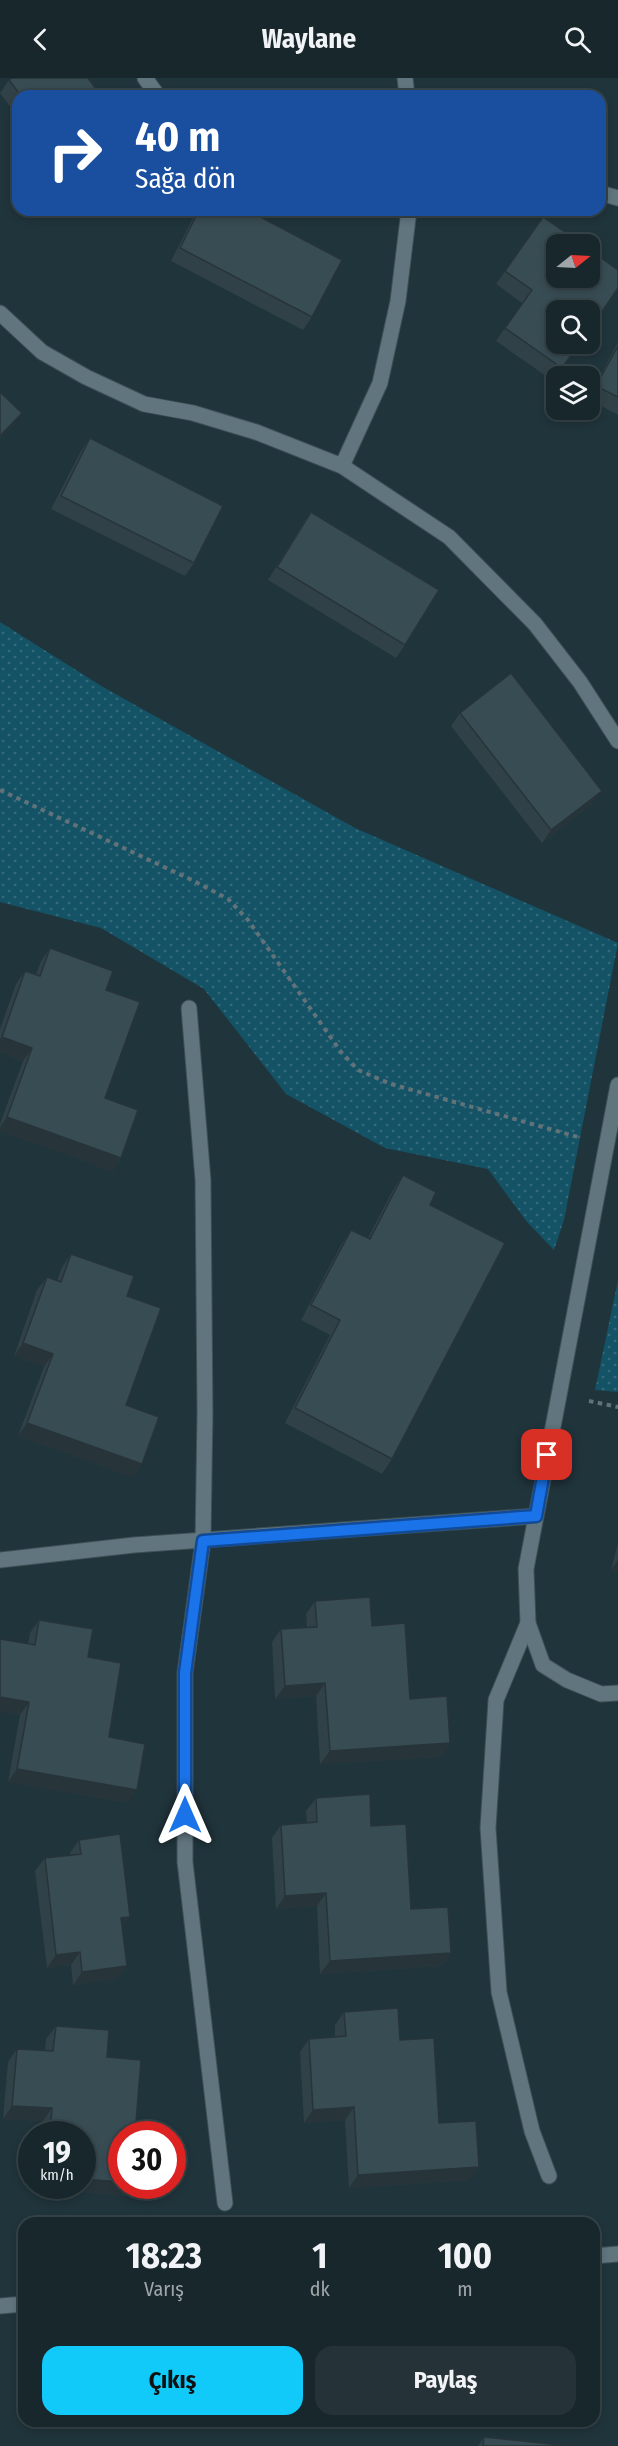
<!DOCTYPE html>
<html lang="tr">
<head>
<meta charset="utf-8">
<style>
	:root { --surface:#18272c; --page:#253338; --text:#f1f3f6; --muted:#9fa5a9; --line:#364448; --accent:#11cafa }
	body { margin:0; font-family:"Fira Sans Condensed",sans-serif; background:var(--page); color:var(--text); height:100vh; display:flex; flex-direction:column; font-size:22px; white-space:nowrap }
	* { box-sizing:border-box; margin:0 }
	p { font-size:20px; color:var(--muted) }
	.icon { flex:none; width:33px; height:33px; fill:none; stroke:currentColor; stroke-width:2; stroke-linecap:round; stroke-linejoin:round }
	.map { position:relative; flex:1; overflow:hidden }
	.sheet { position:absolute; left:18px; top:2139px; width:582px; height:210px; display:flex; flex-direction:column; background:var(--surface); border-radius:18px; box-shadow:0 3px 9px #0003,0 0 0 2px var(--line) }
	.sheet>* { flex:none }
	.hud { position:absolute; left:12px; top:12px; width:594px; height:126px; border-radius:18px; box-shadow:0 3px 9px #0003,0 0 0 2px var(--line); background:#1a4fa0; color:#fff; overflow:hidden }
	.needle { width:39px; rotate:72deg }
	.fabs { position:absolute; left:546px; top:156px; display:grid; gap:12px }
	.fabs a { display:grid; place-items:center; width:54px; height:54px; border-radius:12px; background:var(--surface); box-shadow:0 3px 9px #0003,0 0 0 2px var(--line); font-size:30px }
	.speed { position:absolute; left:18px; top:2043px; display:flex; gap:12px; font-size:30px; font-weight:700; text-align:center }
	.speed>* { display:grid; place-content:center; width:78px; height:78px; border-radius:50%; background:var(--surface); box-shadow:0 3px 9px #0003,0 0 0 2px var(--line); line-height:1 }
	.speed small { font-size:15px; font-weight:400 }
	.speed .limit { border:9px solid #d22; background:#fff; color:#111 }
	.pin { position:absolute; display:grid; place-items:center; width:51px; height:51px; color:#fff; margin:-26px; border-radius:12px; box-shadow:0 3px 9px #0006 }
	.me { position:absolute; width:66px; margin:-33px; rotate:0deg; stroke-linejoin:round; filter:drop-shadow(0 0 4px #0008) }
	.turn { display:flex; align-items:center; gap:21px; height:126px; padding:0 24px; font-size:27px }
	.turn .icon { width:78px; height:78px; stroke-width:2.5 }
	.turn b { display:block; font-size:42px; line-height:51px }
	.eta { display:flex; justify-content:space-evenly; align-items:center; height:102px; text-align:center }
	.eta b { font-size:36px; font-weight:700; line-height:42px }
	.cta { display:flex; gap:12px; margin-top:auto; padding:12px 24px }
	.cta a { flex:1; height:69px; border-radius:18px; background:var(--accent); color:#111; font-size:24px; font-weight:700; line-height:69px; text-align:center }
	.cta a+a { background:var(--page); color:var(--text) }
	header { display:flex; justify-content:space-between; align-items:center; height:78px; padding:0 24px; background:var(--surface); font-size:27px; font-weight:700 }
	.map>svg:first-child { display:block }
</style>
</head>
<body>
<header><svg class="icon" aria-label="back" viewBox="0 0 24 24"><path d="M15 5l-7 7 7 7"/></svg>Waylane<svg class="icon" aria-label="search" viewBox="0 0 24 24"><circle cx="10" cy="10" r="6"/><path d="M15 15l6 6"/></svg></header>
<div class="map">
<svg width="618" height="2368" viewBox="0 0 618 2368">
	<defs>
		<pattern id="green-dots" width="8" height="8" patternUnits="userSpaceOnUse" patternTransform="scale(1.5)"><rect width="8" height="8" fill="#145266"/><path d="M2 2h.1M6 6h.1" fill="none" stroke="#356a7b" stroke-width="1.8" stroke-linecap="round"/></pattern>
	</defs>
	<rect width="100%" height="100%" fill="#20343b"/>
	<g fill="url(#green-dots)">
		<path d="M0,544L103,609L355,750L618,865L564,1142L554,1172L527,1144L488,1091L385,1070L286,1016L204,911L101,850L0,824Z"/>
		<path d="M618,1202V1314L595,1312Z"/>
	</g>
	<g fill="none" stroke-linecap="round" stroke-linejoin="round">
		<g stroke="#3e4f56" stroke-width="17">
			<g id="minor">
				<path d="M145,0L158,18"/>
				<path d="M405,0L407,18"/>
				<path d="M600,115L618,120"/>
				<path d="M0,235L42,274L86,299L144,326L193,335L256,354L342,388L449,459L535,546L580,604L618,663"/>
				<path d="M342,388L380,305L398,223L409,132"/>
				<path d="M189,930L203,1102L205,1335L203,1463L185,1595V1784L225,2125"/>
				<path d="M618,1007L526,1491L528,1545L543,1587L567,1602L601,1616L618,1615"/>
				<path d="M0,1482L134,1467L536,1438"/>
				<path d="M528,1545L496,1622L488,1750L499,1914L532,2053L549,2098"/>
			</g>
		</g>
		<g stroke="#3e4f56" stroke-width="17">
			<g id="tertiary">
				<path d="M594,2178L618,2176"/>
				<path d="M0,2228L24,2226"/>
			</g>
		</g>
		<g stroke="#627279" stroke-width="4" stroke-dasharray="4.5 4.5" stroke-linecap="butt">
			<path d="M0,712L194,803L228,821L248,842L341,974L358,992L391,1006L578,1059"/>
			<path d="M589,1323L618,1329"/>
		</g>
		<use href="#minor" stroke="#60757e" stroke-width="15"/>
		<use href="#tertiary" stroke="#60757e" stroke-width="15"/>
	</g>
	<g fill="#304147">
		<path d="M9,2L101,18H18V39L0,15Z"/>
		<path d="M197,132H247L312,239L303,252L171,183Z"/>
		<path d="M543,139L579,266L553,303L496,263L522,225L496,206Z"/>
		<path d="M618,264V337L590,322V317Z"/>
		<path d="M90,360L194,485L185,498L51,431L81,373Z"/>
		<path d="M311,434L405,567L396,580L268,502L302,447Z"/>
		<path d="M460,635L592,726L542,765L451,648Z"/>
		<path d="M50,870L106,912L105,1020L121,1080L112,1093L0,1053V1046L23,983L0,975V951L16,906L25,893L36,897L41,883Z"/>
		<path d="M403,1097L430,1127L392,1381L382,1396L285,1345L330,1257L301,1242L341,1167L351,1152L368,1160L393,1112Z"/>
		<path d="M71,1176L127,1218L126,1327L142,1386L133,1399L18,1358L44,1289L14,1278L37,1212L47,1199L57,1202L62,1189Z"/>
		<path d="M618,1465V1494L611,1492Z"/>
		<path d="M315,1523L372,1548L410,1621L450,1665L441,1679L320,1686L316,1618L275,1621L272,1564L281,1551L307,1549L306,1536Z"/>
		<path d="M39,1542L88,1579L109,1659L128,1725L8,1704L20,1637L0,1633V1561L28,1566L30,1555Z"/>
		<path d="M316,1720L371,1748L411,1831L451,1875L442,1888L320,1896L317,1828L276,1831L272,1760L281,1747L307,1745L306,1733Z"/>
		<path d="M79,1762L122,1850L127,1888L117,1901L73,1907L71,1887L47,1890L35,1793L45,1780L70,1777V1775Z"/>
		<path d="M344,1934L400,1962L439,2045L470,2102L349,2110L345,2042L304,2045L300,1974L309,1961L335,1959V1947Z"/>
		<path d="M56,1948L107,1979L135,2056L159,2120L38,2111V2108H82V2056H42L43,2043L3,2041L8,1984L17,1971L45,1973L46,1961Z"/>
		<path d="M484,2359L569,2368H478Z"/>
	</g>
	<g fill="#27353a">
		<path d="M22,335L13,348L0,361V358Z"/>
		<path d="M602,713L592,726L542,765L551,752Z"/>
		<path d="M2,959L32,970L23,983L0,975V961Z"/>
		<path d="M7,1039L121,1080L112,1093L0,1053V1049Z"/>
		<path d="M23,1265L53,1276L44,1289L14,1278Z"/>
		<path d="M27,1345L142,1386L133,1399L18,1358Z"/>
		<path d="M618,1482V1494L611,1492Z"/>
		<path d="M325,1605L316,1618L275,1621L285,1608Z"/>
		<path d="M0,1619L29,1624L20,1637L0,1633Z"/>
		<path d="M450,1665L441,1679L320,1686L330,1673Z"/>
		<path d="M17,1691L137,1712L128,1725L8,1704Z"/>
		<path d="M326,1815L317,1828L276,1831L285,1818Z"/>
		<path d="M130,1839L121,1852V1840Z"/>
		<path d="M80,1874L71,1887L47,1890L56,1877Z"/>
		<path d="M451,1875L442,1888L320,1896L330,1883Z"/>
		<path d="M127,1888L117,1901L73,1907L82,1894Z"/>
		<path d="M12,2028L52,2030L43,2043L3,2041Z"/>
		<path d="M354,2029L345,2042L304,2045L313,2032Z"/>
		<path d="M479,2089L470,2102L349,2110L358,2097Z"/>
		<path d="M82,2101L122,2104V2108H169L159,2120L38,2111L40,2108H82Z"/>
	</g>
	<g fill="#384c53" stroke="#27353a" stroke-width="1.5">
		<path d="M12,0H88L101,18H21L9,2Z"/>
		<path d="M199,132H247L342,182L312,239L180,170Z"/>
		<path d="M543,139L582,166H556V200H590V172L618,192V210L590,251V232H556V266H579L562,290L505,250L532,212L505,193Z"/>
		<path d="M618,268V319L596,308Z"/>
		<path d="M0,314L22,335L0,358Z"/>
		<path d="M90,360L223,428L194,485L61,418Z"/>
		<path d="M311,434L439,512L405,567L277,489Z"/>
		<path d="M511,595L602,713L551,752L460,635Z"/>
		<path d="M50,870L113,893L106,912L140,924L105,1020L138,1032L121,1080L7,1039L32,970L2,959L25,893L40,898Z"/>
		<path d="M403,1097L436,1114L430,1127L505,1165L392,1381L295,1330L340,1242L311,1227L351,1152L370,1161Z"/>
		<path d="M71,1176L134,1198L127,1218L161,1230L126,1327L159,1339L142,1386L27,1345L53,1276L23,1265L47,1199L61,1204Z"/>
		<path d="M370,1519L372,1548L405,1545L410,1621L447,1618L450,1665L330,1673L325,1605L285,1608L281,1551L317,1549L315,1523Z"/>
		<path d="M39,1542L93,1551L88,1579L121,1585L109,1659L145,1666L137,1712L17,1691L29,1624L0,1619V1561L35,1567Z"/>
		<path d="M370,1716L371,1748L406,1746L411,1831L448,1829L451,1875L330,1883L326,1815L285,1818L281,1747L317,1744L316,1720Z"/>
		<path d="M120,1756L130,1839L121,1840L127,1888L82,1894L80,1874L56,1877L45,1780L81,1776L79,1762Z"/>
		<path d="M398,1930L400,1962L434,1960L439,2045L476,2043L479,2089L358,2097L354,2029L313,2032L309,1961L346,1958L344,1934Z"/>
		<path d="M56,1948L109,1952L107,1979L141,1982L135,2056H122V2104L82,2101V2056H50L52,2030L12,2028L17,1971L53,1973Z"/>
		<path d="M484,2359L569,2368H483Z"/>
	</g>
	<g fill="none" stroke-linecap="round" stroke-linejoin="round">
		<g stroke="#114b97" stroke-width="15">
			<path id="route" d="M185,1737V1595L203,1463L536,1438L547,1377"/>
		</g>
		<use href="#route" stroke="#1a73e8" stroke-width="10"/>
	</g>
</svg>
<div class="fabs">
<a><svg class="needle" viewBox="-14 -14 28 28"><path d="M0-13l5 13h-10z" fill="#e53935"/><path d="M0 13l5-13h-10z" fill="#9fa5a9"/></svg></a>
<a><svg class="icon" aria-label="search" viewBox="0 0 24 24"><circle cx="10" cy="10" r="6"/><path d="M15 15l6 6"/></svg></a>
<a><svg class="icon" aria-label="layers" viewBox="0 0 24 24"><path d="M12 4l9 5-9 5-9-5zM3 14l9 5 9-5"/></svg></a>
</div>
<div class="speed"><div>19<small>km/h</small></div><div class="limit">30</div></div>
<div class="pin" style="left:547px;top:1377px;background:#d93025"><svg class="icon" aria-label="arrive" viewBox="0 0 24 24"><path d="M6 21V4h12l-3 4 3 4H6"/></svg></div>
<svg class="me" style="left:185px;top:1737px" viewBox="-20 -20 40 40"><path d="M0-17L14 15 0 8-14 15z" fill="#1a73e8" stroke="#fff" stroke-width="4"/></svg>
<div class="hud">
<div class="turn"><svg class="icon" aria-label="right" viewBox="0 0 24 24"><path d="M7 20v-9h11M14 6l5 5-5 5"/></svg><div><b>40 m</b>Sağa dön</div></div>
</div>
<section class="sheet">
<div class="eta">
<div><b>18:23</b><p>Varış</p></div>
<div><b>1</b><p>dk</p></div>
<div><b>100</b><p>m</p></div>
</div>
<div class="cta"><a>Çıkış</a><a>Paylaş</a></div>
</section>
</div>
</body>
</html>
